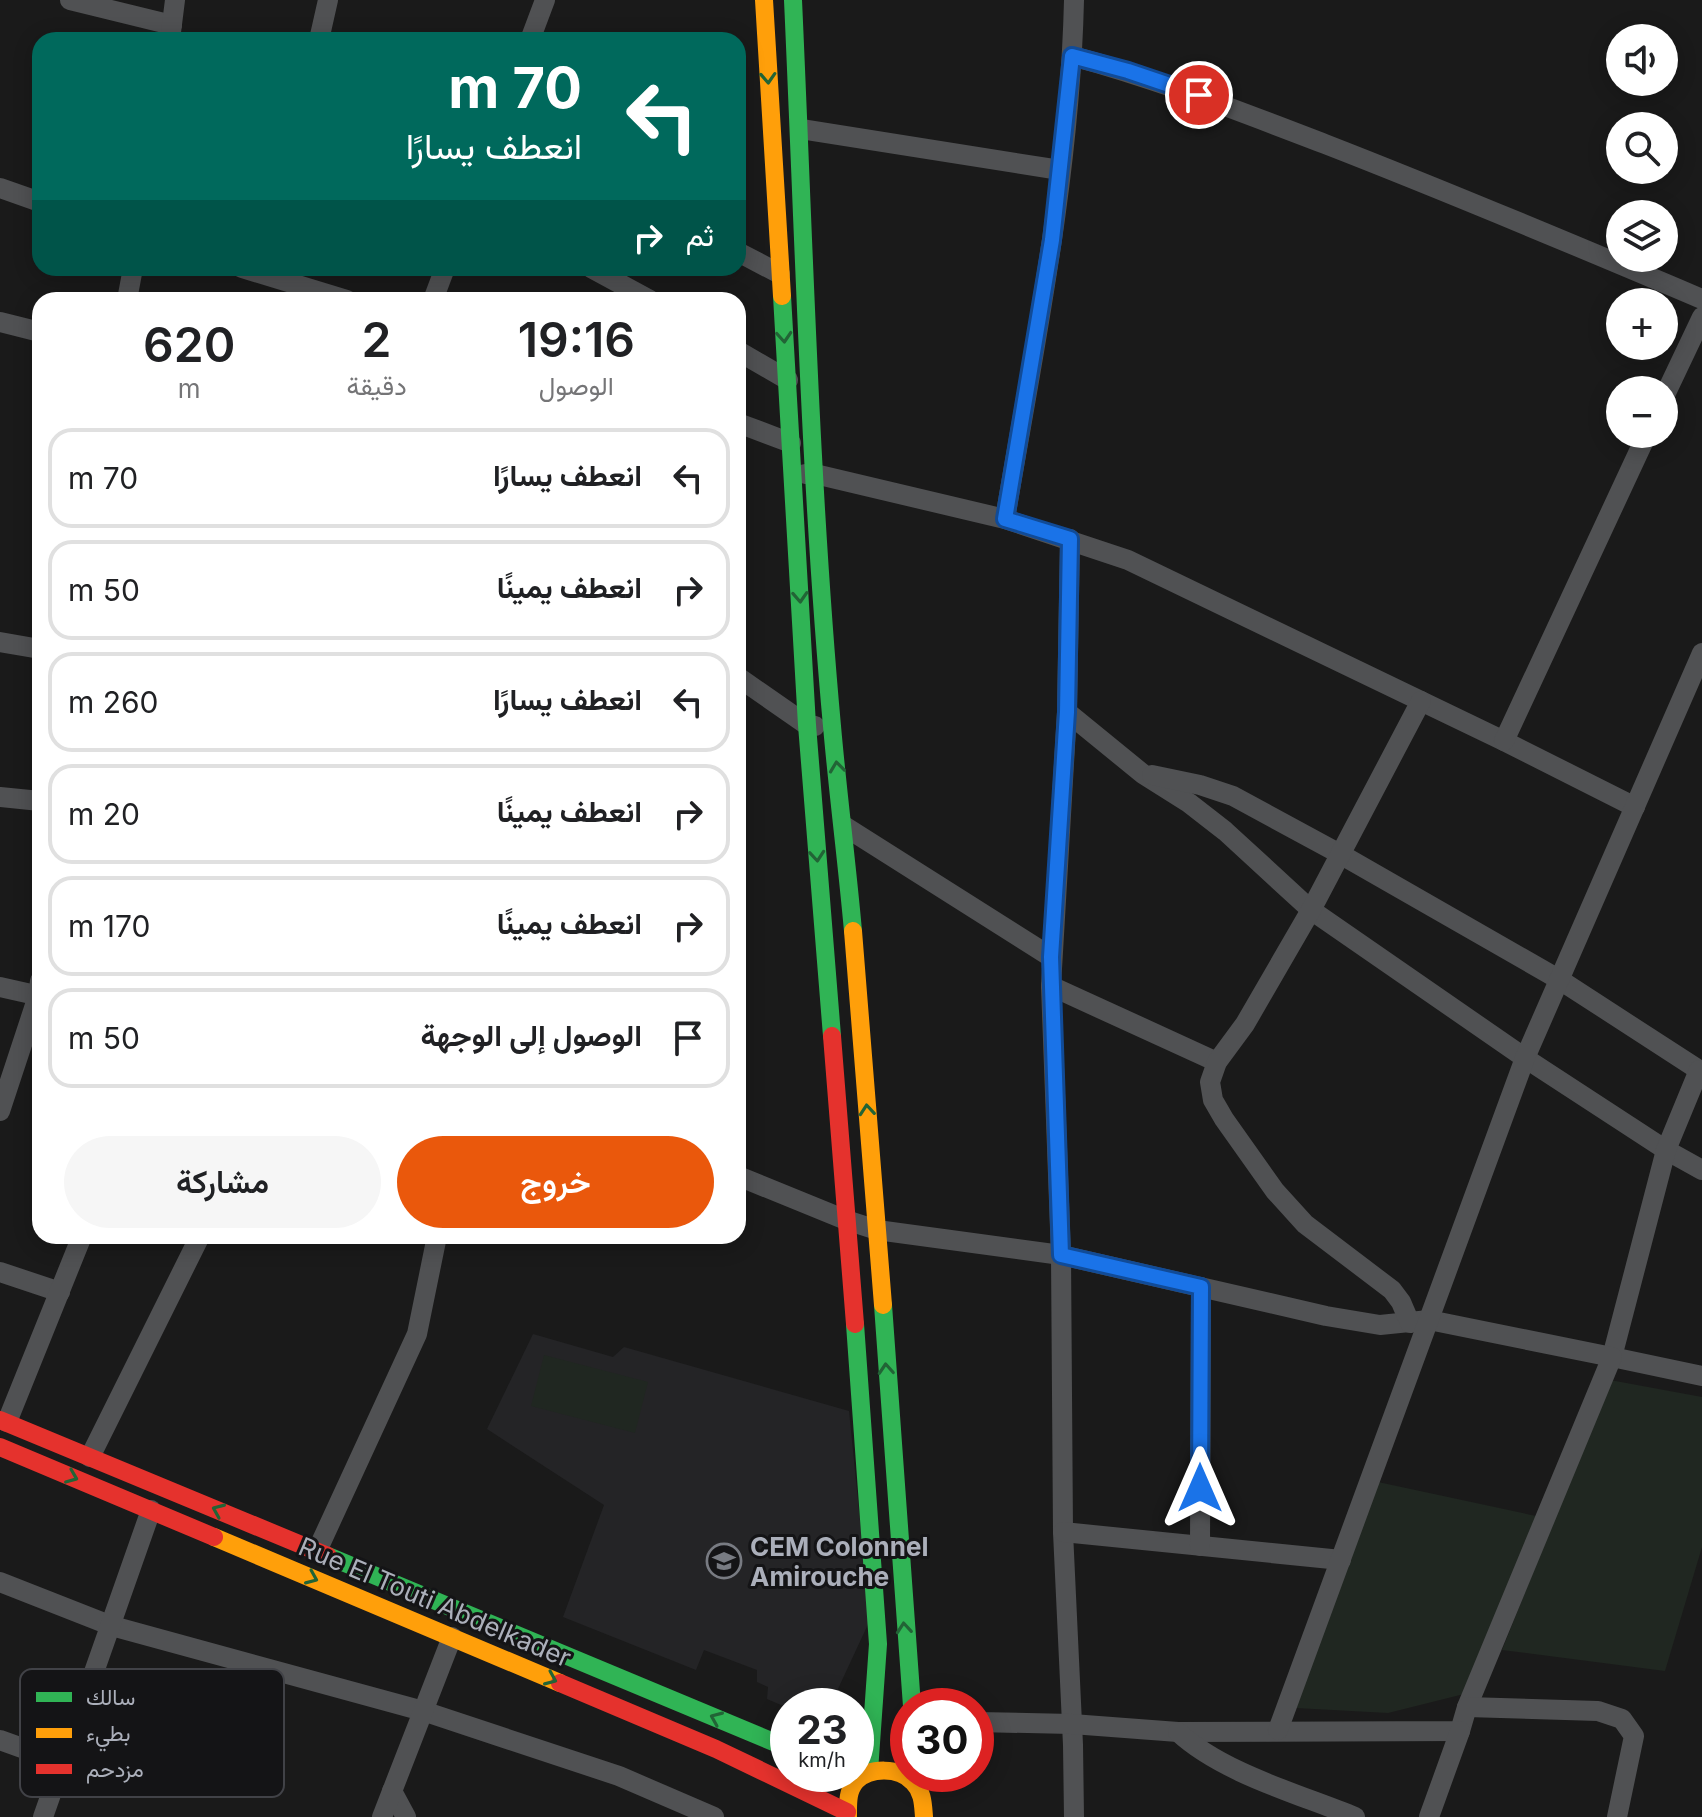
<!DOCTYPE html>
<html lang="ar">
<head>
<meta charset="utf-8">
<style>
	:root { --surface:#fff; --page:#f6f6f6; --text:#202124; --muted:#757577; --line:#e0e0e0; --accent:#ea580c }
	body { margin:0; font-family:Inter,Vazirmatn,sans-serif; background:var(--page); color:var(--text); direction:rtl; height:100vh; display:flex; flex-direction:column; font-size:30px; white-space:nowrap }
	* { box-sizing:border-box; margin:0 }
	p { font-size:26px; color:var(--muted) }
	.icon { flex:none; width:44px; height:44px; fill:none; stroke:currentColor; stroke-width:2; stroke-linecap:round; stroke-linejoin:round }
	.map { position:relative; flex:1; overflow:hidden; direction:ltr }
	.details { position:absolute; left:32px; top:292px; width:714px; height:952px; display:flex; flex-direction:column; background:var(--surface); border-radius:24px; box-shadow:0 4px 20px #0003; direction:rtl }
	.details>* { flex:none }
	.guide { position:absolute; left:32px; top:32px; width:714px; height:244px; border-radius:24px; box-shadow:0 4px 20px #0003; direction:rtl; background:#00695c; color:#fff; overflow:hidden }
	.buttons { position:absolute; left:1606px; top:24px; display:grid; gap:16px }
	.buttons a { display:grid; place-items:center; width:72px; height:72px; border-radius:50%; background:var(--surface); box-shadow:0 4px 20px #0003; font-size:40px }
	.speed { position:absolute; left:770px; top:1688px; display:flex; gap:16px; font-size:40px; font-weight:700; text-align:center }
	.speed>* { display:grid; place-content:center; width:104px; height:104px; border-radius:50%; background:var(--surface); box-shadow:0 4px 20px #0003; line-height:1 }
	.speed small { font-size:20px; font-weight:400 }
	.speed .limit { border:12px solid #d22; background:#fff; color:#111 }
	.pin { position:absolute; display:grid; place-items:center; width:68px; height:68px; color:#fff; margin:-34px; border:4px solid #fff; border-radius:50%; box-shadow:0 2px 8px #0007 }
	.me { position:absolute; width:88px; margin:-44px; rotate:0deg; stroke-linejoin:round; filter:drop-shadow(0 0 6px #0008) }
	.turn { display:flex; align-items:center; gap:28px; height:168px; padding:0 32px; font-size:36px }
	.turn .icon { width:104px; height:104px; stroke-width:2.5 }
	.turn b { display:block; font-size:56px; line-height:68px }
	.then { display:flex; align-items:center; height:76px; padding:0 32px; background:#0003; gap:16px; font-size:30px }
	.eta { display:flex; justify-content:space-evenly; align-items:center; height:136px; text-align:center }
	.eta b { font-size:48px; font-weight:600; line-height:56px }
	.action { display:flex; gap:16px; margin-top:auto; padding:16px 32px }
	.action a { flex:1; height:92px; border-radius:48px; background:var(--accent); color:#fff; font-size:32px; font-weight:600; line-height:92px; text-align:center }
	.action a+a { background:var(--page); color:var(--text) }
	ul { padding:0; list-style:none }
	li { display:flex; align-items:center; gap:24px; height:100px; margin:0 16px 12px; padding:0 16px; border:4px solid var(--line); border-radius:24px }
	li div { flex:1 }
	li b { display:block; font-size:30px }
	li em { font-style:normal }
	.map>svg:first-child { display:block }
</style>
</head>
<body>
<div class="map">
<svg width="1702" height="1817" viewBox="0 0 1702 1817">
	<rect width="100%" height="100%" fill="#1a1a1a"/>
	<path fill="#242426" d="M533,1334L613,1357L624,1347L849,1411L870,1620L830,1706H788V1708L767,1699L768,1687L757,1682V1670L704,1650L696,1670L563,1617L604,1505L487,1429Z"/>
	<g fill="#202721">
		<path d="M544,1355L648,1382L635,1433L531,1406Z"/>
		<path d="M1610,1380L1702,1397V1547L1665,1671L1502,1650Z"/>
		<path d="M1378,1482L1536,1516L1464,1694L1388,1713L1296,1708Z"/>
	</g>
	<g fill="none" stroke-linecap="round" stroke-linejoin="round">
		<g stroke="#505153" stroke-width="20">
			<path d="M70,0L172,25"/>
			<path d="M170,40L175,0"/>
			<path d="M319,40L328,0"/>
			<path d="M530,40L545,0"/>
			<path d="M1072,56C1158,79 1241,112 1325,144C1451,193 1577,246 1702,299"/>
			<path d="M801,129L1060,170"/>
			<path d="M0,188L40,202"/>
			<path d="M738,252L780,274"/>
			<path d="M242,268L347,300"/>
			<path d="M591,268L650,300"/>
			<path d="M127,300L133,268"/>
			<path d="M433,300L445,268"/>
			<path d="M0,322L40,332"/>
			<path d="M738,351L788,380"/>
			<path d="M1664,397L1702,317"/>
			<path d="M738,423L791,443"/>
			<path d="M805,474H815L1005,519L1128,560L1504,741L1635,807"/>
			<path d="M1005,519C1034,347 1070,175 1074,0"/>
			<path d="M1070,539L1067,712L1051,986L1061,1255L1063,1532L1073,1745L1074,1817"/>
			<path d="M0,642L40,649"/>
			<path d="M738,677L807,725L815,726"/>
			<path d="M1067,712L1143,774L1189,803L1225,831L1311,910L1525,1058L1666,1150L1702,1170"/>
			<path d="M1504,741L1647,434"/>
			<path d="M1152,775L1200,785L1233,796L1340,854L1560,980L1702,1072"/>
			<path d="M0,797L40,801"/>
			<path d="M844,826L1051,957"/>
			<path d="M1051,986L1217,1062"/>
			<path d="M0,987L40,996"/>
			<path d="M1699,1070L1666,1150L1612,1357L1702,1376"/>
			<path d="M0,1111L38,996L40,981"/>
			<path d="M738,1176L846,1220L877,1230L1061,1255L1326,1316L1380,1325L1429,1320L1612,1357L1467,1707"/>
			<path d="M0,1272L60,1292"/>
			<path d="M1410,1323L1401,1302L1392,1290L1305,1224L1275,1191L1224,1119L1213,1100L1210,1082L1217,1062L1245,1024L1311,910L1421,701"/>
			<path d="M7,1422L82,1236"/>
			<path d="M90,1457L200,1236"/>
			<path d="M1063,1532L1341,1560"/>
			<path d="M1200,1546L1201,1287"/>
			<path d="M317,1551L417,1334L437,1236"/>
			<path d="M0,1582L112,1626L423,1711L619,1776L714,1817"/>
			<path d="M976,1722L1072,1724L1178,1732L1460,1731L1467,1707L1598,1711L1622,1719L1634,1736L1617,1817"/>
			<path d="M1278,1730L1525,1058L1702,653"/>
			<path d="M1178,1732C1222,1773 1299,1794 1355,1817"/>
			<path d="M0,1740L61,1762"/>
			<path d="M392,1791L406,1817"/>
			<path d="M43,1817L151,1510"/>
			<path d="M382,1817L452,1637"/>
			<path d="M1429,1817L1460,1731"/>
		</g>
		<g stroke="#30b455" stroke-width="18">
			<path d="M793,0C804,242 810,485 832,726C838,795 847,863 853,931"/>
			<path d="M782,296L807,725L832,1036"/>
			<path d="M883,1305L912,1706"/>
			<path d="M855,1324L878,1644L869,1771"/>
			<path d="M328,1556L788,1748"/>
		</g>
		<g stroke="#ff9f0a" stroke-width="18">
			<path d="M764,0L782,296"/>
			<path d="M853,931L883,1305"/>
			<path d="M214,1537L560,1683"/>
			<path d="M848,1817C848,1804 847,1791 856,1781C870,1767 899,1767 913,1782C923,1792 923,1804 924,1817"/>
		</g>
		<g stroke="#e5322d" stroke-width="18">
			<path d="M832,1036L855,1324"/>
			<path d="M0,1420L328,1556"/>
			<path d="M0,1447L214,1537"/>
			<path d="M560,1683L716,1749L847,1812"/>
		</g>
	</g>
	<defs><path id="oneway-chevron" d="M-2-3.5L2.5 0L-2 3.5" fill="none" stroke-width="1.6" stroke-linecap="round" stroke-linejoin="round" transform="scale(2)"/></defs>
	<g stroke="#226436">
		<use href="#oneway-chevron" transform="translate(768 78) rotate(87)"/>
		<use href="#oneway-chevron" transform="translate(784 337) rotate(86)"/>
		<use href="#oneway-chevron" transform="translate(800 597) rotate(87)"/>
		<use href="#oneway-chevron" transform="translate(837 767) rotate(-97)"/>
		<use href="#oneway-chevron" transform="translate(817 856) rotate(85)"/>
		<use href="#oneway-chevron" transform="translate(867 1110) rotate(-95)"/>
		<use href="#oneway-chevron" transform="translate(886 1369) rotate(-94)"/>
		<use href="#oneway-chevron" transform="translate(72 1477) rotate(22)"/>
		<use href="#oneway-chevron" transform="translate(218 1510) rotate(-157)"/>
		<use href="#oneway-chevron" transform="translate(312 1578) rotate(23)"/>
		<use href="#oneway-chevron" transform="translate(904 1628) rotate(-95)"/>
		<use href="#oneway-chevron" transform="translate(551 1679) rotate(23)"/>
		<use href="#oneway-chevron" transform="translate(716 1718) rotate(-157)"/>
	</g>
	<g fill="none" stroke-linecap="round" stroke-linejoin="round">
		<g stroke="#114b97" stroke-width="20">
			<path id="route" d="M1199,95L1128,71L1072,56L1052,240L1005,519L1070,539L1067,712L1051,957L1061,1255L1201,1287L1200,1488"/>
		</g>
		<use href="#route" stroke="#1a73e8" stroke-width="14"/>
	</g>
	<defs>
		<g id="school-ring" transform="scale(1.8)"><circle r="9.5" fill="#141416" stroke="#787b82" stroke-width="1.5"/><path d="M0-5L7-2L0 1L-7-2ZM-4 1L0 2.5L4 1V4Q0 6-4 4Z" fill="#787b82"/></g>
	</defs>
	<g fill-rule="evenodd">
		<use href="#school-ring" x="724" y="1561"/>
	</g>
	<g text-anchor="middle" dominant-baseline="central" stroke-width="6" stroke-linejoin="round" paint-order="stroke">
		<g font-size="26" font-weight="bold" fill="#abafba" stroke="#141416" text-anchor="start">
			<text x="750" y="1546">CEM Colonnel<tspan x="750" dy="30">Amirouche</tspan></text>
		</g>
		<g font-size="26" fill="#abafba" stroke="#141416">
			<text transform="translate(435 1602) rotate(23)">Rue El Touti Abdelkader</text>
		</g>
	</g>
	<rect x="20" y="1669" width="264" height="128" rx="12" fill="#141416" stroke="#414247" stroke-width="2"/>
	<rect x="36" y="1692" width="36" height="10" fill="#30b455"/>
	<rect x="36" y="1728" width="36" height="10" fill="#ff9f0a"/>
	<rect x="36" y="1764" width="36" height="10" fill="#e5322d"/>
	<g font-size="22" fill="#abafba">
		<text x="86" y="1705">سالك</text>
		<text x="86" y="1741">بطيء</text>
		<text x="86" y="1777">مزدحم</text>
	</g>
</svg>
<div class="buttons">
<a><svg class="icon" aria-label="sound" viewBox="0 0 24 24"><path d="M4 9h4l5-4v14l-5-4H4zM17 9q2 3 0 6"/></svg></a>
<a><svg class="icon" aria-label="search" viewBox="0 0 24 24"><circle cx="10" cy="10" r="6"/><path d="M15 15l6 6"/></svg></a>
<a><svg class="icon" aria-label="layers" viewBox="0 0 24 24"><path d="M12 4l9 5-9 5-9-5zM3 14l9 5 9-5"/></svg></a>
<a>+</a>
<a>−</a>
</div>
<div class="speed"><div>23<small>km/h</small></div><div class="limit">30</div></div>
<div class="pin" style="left:1199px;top:95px;background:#d93025"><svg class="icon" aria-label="arrive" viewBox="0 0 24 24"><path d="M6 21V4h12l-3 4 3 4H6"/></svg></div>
<svg class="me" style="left:1200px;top:1488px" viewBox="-20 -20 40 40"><path d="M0-17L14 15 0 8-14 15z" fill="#1a73e8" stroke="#fff" stroke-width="4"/></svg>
<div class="guide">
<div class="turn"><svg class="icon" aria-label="left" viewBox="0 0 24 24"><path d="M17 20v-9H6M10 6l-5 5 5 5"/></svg><div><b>70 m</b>انعطف يسارًا</div></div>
<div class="then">ثم<svg class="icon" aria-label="right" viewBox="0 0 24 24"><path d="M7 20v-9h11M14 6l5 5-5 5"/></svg></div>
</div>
<section class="details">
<div class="eta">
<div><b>19:16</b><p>الوصول</p></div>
<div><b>2</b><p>دقيقة</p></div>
<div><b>620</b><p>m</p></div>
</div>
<ul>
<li><svg class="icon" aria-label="left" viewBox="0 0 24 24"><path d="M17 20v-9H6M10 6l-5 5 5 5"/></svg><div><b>انعطف يسارًا</b></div><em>70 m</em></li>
<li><svg class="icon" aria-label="right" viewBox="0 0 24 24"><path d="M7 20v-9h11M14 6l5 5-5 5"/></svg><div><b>انعطف يمينًا</b></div><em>50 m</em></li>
<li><svg class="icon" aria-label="left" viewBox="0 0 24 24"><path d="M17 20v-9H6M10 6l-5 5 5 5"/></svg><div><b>انعطف يسارًا</b></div><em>260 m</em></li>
<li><svg class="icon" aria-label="right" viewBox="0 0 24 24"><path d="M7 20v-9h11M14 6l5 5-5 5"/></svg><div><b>انعطف يمينًا</b></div><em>20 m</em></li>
<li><svg class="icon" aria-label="right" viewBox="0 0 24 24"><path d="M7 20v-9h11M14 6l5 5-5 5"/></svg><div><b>انعطف يمينًا</b></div><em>170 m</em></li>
<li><svg class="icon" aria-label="arrive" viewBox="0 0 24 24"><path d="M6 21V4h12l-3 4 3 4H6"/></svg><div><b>الوصول إلى الوجهة</b></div><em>50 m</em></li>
</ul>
<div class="action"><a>خروج</a><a>مشاركة</a></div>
</section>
</div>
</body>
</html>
